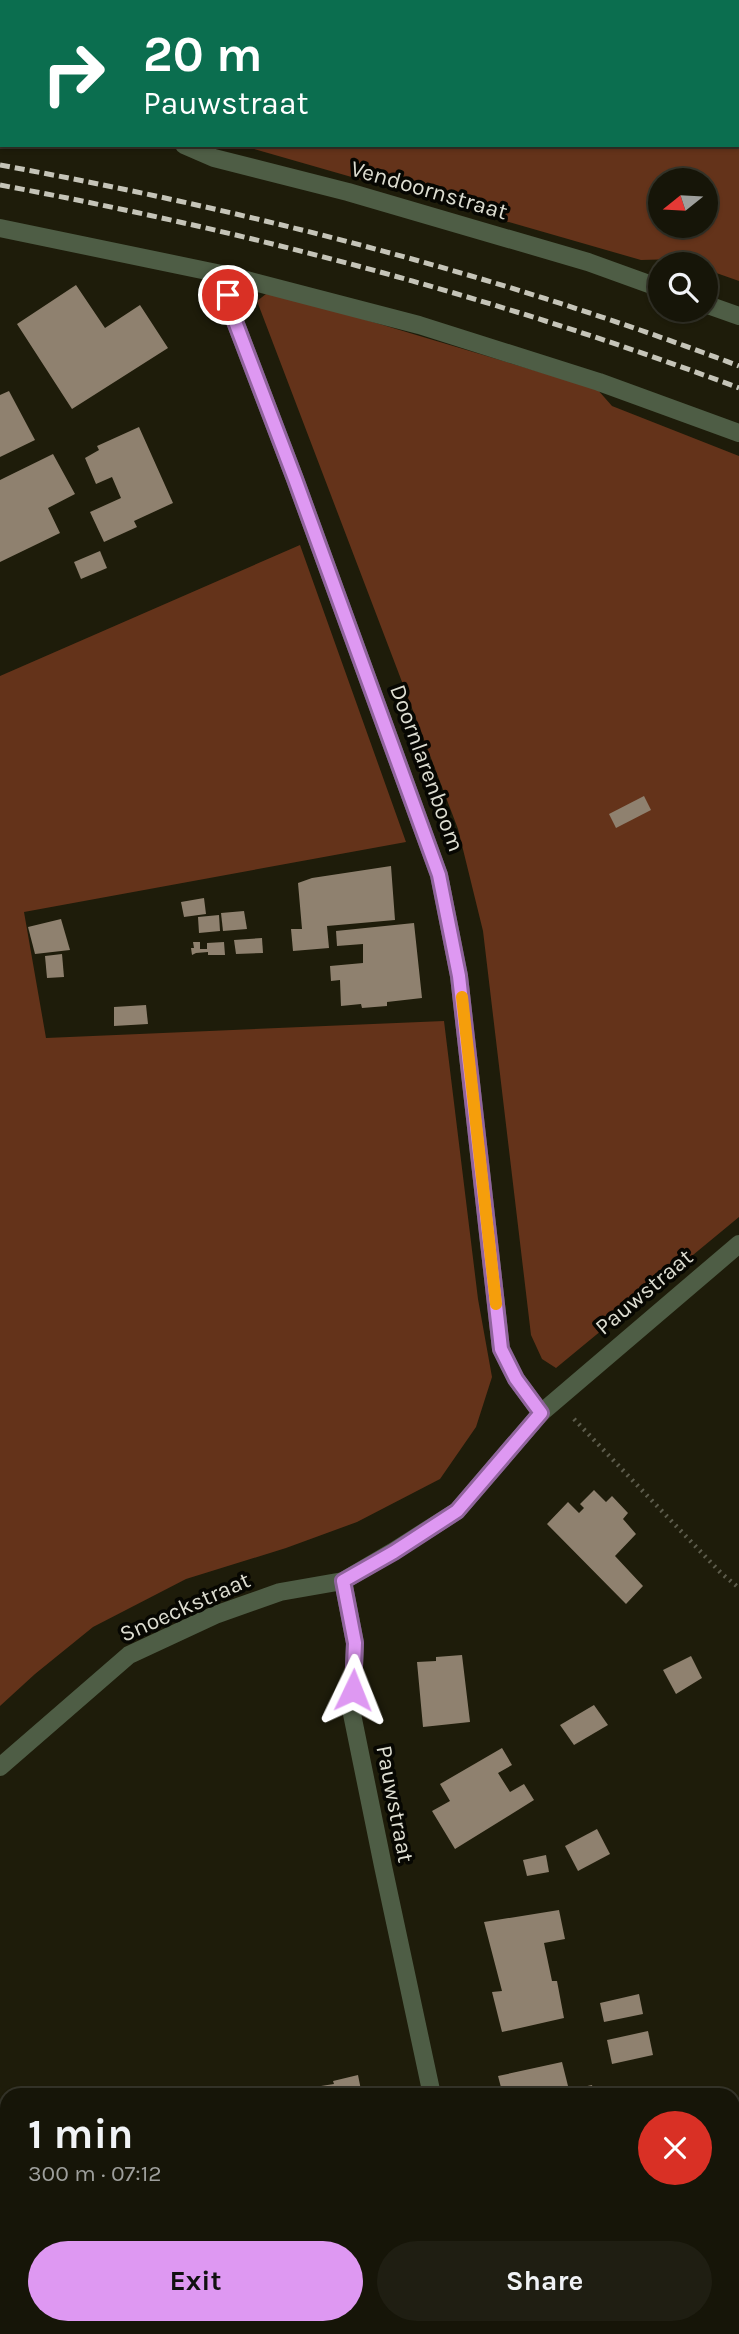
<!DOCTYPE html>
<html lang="en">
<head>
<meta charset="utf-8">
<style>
	:root { --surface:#161508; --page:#1f1e12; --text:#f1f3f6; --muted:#9e9f9c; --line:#353429; --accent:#de98f2 }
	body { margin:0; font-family:Karla,sans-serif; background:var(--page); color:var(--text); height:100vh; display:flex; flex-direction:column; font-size:26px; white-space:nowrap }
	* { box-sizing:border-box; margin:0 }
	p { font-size:23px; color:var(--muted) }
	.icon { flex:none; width:38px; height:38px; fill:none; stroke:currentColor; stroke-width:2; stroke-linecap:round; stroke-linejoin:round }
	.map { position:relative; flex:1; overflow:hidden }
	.drawer { position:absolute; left:0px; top:2088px; width:740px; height:247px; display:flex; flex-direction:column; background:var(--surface); border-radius:21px 21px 0 0; box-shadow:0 2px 5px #0004,0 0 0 2px var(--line) }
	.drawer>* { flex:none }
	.guide { position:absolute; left:0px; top:0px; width:740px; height:147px; box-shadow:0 2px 5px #0004,0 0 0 2px var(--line); background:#0b6e4f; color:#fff; overflow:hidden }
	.needle { width:46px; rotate:252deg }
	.buttons { position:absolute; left:648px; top:168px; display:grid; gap:14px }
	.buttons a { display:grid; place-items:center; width:70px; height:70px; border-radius:50%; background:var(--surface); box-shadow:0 2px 5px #0004,0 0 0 2px var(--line); font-size:35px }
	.pin { position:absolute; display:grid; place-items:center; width:60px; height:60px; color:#fff; margin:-30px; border:4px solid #fff; border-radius:50%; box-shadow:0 2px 7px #0007 }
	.me { position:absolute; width:77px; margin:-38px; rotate:2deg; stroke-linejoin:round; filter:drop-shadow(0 0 5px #0008) }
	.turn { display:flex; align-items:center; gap:24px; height:147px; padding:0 28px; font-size:32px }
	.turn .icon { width:91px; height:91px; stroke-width:2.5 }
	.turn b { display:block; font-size:49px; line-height:60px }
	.round { display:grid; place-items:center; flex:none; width:74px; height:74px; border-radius:37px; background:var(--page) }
	.overview { display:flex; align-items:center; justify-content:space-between; height:119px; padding:0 28px }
	h1 { font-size:42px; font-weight:700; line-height:52px }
	.button { display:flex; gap:14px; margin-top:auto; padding:14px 28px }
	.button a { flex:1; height:80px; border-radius:42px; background:var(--accent); color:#111; font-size:28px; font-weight:700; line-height:80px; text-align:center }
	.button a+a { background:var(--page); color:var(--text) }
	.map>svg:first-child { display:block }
</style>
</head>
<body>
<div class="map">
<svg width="739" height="2334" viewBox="0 0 739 2334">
	<rect width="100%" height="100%" fill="#1e1c0a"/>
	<g fill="#64331a" fill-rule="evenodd">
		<path d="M132,0H715L719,2H133Z"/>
		<path d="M739,9V281L705,269V264H692L677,259L641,260L240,145H738ZM705,180V226H660V180Z"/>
		<path d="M266,294L286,296L597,389L612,406L739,456V1217L556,1368L542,1359L531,1335L483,931L458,829L257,301Z"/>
		<path d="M300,545L406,842L24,912L46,1038L444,1021L478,1299L492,1377L476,1427L440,1479L357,1522L286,1548L186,1579L93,1627L35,1674L0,1706V676Z"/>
	</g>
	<g fill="#8f816f">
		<path d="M76,285L105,328L140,305L168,348L72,409L17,324Z"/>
		<path d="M9,391L35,440L0,457V395Z"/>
		<path d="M139,427L173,503L134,521L137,527L104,542L90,512L121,498L112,477L96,484L85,458L99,450L97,446Z"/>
		<path d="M53,454L75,494L48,508L60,533L0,562V480Z"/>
		<path d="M100,551L107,568L81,579L74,562Z"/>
		<path d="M644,796L651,810L616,828L609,814Z"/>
		<path d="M391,866L395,920L327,926L329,948L293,951L291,929H302L298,883L312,878Z"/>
		<path d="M204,898L206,914L184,917L181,902Z"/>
		<path d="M244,911L247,929L223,931L221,913Z"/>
		<path d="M219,915L220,931L199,933L198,917Z"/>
		<path d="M61,919L70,950L35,954L28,927Z"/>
		<path d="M414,923L422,998L387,1002V1006L362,1008L361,1004L341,1006L340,980L331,981L330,966L363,963V944L337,946L336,931Z"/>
		<path d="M262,938L263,953L236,954L234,940Z"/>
		<path d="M193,942H200V949H207V943L224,942L225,955H208V952L196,953L192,955L191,948H194Z"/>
		<path d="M62,954L64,977L47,978L45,956Z"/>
		<path d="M146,1005L148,1024L114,1026V1007Z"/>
		<path d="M594,1490L606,1502L612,1496L628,1513L623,1519L636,1534L615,1556L643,1586L626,1604L547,1524L568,1502L579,1513L584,1508L580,1504Z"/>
		<path d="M462,1655L470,1722L423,1727L417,1662L436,1661V1657Z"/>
		<path d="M691,1656L702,1678L676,1694L663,1670Z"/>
		<path d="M594,1705L608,1725L574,1745L560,1725Z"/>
		<path d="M502,1748L512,1765L498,1773L510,1792L524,1784L534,1800L455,1849L432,1811L450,1801L440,1784Z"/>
		<path d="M597,1829L610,1854L578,1871L565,1846Z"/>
		<path d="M546,1855L549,1872L527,1876L523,1860Z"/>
		<path d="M559,1910L565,1939L544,1943L552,1981H557L564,2018L502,2032L492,1992L502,1991L484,1922Z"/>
		<path d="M639,1994L643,2014L604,2022L600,2003Z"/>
		<path d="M648,2031L653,2055L612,2064L607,2040Z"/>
		<path d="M562,2062L569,2090L592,2085L594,2095H503L498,2076Z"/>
		<path d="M358,2075L362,2095H311L321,2086L334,2084L333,2081Z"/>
		<path d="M66,2328H115L120,2334H70Z"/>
		<path d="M320,2328H412L414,2334H322Z"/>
		<path d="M551,2328H676V2329L653,2334H552Z"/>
	</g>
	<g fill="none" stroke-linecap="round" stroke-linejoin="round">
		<path stroke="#5d5c4c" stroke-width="4.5" stroke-dasharray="2 5" stroke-linecap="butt" d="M574,1419L721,1573L739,1588"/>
		<g stroke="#4e5d45" stroke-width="18">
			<path d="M105,0L106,2"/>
			<path d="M184,145L214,158L348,192L588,262L660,288"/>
			<path d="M0,228L231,276L419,325L599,382L739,433"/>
			<path d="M231,276L228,295L231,311L295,479L439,875L459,976L501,1349L516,1379L541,1413"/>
			<path d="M705,304L739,316"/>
			<path d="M343,1581L355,1643L352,1714L383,1866L432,2095"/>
			<path d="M0,1767L129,1655L215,1615L280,1592L343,1581L394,1551L457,1511L541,1413L739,1244"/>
			<path d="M483,2328L484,2334"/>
		</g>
		<g stroke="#c5c4b8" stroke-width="5" stroke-dasharray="10 5" stroke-linecap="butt">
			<path d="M0,165C251,211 500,275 739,366"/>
			<path d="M0,185C252,232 499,298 739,388"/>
		</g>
	</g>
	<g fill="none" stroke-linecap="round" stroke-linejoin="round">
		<g stroke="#90639d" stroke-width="18">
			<path id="route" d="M228,295L231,311L295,479L439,875L459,976L501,1349L516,1379L541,1413L457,1511L394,1552L343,1581L355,1643L353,1690"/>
		</g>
		<use href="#route" stroke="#de98f2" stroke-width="12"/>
		<path stroke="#f59e0b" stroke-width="12" d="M462,997L496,1304"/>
	</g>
	<g text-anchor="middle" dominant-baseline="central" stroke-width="7" stroke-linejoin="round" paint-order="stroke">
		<g font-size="23" fill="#ddddd1" stroke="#070702">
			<text transform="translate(429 190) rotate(16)">Vendoornstraat</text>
			<text transform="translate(427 768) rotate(70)">Doornlarenboom</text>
			<text transform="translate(644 1292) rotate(-40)">Pauwstraat</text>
			<text transform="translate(185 1607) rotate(-24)">Snoeckstraat</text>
			<text transform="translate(395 1804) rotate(79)">Pauwstraat</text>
		</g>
	</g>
</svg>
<div class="buttons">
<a><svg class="needle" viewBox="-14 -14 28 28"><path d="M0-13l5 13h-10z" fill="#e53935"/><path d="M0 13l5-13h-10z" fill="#9e9f9c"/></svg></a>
<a><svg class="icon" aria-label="search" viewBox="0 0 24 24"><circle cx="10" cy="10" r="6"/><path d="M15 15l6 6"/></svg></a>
</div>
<div class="pin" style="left:228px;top:295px;background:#d93025"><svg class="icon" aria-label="arrive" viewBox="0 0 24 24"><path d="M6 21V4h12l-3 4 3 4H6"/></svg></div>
<svg class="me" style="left:353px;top:1690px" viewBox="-20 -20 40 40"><path d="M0-17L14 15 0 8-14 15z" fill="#de98f2" stroke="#fff" stroke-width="4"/></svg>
<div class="guide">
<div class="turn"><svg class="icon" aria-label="right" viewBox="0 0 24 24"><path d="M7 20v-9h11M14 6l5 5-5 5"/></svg><div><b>20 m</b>Pauwstraat</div></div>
</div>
<section class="drawer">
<div class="overview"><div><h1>1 min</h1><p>300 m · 07:12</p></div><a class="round" style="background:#d93025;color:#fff"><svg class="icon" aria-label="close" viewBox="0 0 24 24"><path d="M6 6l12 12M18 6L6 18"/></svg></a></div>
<div class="button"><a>Exit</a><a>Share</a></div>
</section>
</div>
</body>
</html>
